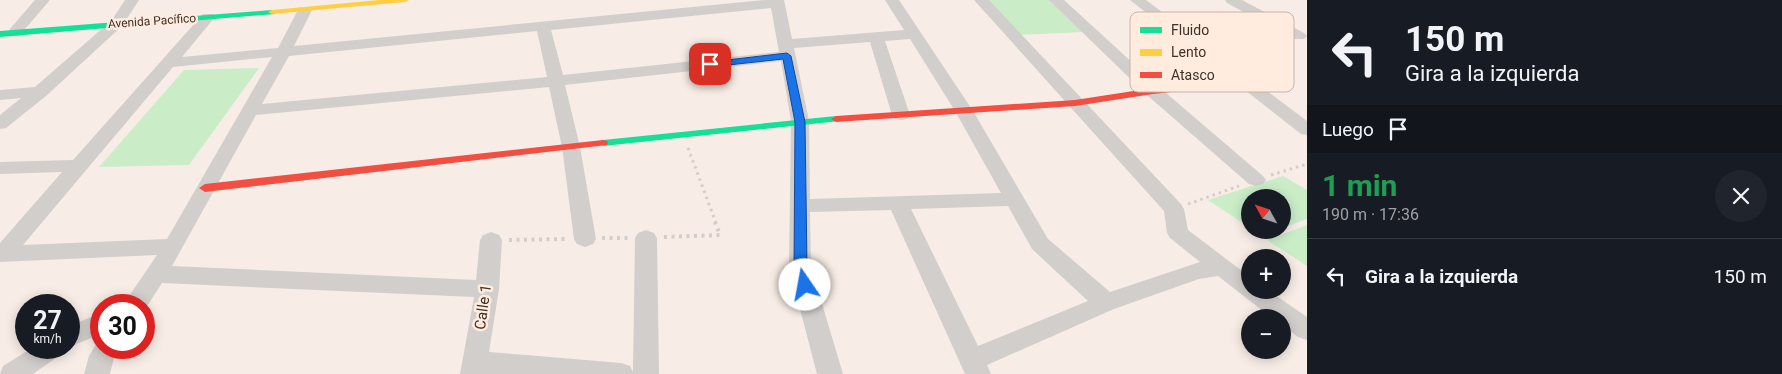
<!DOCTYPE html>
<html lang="es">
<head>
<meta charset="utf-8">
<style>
	:root { --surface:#171b24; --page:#20242c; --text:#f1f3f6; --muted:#9ea1a6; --line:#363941 }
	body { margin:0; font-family:Roboto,sans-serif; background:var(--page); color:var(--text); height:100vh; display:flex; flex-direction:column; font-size:19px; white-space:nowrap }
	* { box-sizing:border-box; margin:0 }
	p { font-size:16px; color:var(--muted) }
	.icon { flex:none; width:28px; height:28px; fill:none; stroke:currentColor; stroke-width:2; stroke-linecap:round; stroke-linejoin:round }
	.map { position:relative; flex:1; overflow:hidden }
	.details { display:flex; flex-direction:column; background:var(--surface); width:475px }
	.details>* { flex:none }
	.guide { background:#171b24; color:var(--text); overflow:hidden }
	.needle { width:32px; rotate:310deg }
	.controls { position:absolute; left:1241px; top:189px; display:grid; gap:10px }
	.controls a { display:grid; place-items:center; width:50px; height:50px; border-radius:50%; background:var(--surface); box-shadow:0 2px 12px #0003; font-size:25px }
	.speed { position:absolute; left:15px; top:294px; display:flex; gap:10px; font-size:25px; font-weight:700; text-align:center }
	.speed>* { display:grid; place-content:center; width:65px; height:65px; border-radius:50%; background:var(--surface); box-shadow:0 2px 12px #0003; line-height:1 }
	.speed small { font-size:12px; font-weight:400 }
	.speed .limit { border:8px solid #d22; background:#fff; color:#111 }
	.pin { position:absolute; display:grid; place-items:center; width:42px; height:42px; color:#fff; margin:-21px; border-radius:10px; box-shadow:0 2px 8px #0006 }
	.me { position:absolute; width:55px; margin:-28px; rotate:348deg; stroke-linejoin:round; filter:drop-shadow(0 0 4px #0008) }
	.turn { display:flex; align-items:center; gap:18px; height:105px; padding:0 15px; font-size:22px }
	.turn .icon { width:65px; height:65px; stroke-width:2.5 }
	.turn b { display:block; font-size:35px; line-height:42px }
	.then { display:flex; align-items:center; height:48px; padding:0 15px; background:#0003; gap:10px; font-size:19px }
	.round { display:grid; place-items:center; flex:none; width:52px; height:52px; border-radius:26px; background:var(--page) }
	.headline { display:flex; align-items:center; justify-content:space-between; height:85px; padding:0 15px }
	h1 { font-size:30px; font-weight:700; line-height:38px; color:#1e9e55 }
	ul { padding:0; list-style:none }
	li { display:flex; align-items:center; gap:15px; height:75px; padding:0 15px; border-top:1px solid var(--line) }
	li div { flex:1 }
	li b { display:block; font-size:19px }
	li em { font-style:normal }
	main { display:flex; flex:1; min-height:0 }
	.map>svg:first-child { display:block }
</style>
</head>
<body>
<main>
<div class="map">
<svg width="1307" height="374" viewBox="0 0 1307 374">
	<rect width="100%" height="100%" fill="#f7ede6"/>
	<g fill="#caedc8">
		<path d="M987,0H1050L1083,32L1019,35Z"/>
		<path d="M259,68L189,165L99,167L184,70Z"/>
		<path d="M1283,176L1307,190V219L1283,228L1282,198H1250V228L1208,200Z"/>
		<path d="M1307,225V266L1267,240Z"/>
	</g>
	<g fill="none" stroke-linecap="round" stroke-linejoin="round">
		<g stroke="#d3cecb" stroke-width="3" stroke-dasharray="2.5 4" stroke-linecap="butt">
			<path d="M688,148L716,223"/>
			<path d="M1271,175L1307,164"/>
			<path d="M1188,204L1239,186"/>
		</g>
		<g stroke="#d3cecb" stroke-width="4" stroke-dasharray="3 4.5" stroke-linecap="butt">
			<path d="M664,237L720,235L715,222"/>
			<path d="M602,238H628"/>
			<path d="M509,240L566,239"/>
		</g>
		<g fill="#d2cecb" fill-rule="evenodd">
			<path d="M35,0H50L19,36H9L7,33L9,30Z"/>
			<path d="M125,0H139L122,26L46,96L6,128L0,129V115L21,98L0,100V90L35,87L112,20Z"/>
			<path d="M765,0H784L792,39L904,30L885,0H899L973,111L1048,239L1110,292L1200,262L1170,238L1167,233L1164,211L974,0H989L1181,204L1184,209L1188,230L1250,277V290H1268L1307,317V340L1298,337L1282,325V318H1272L1218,276L1199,279L1114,309L987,365L991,374H965L891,210L810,212L811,267L843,374H817L789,267L791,121L781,61L565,85L580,147L596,239L593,244L585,247L577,244L574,239L562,147L549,87L256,115L172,266L476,280L480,240L483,235L491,232L499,235L502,240L499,289L489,352L621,363L630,366L633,372L635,238L638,233L646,230L654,233L657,238L659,374H460L474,297L162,283L144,311V305H123L157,255L0,262V243L62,172L0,174V162L73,160L203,14H213L215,17L182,57L278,48L298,10L300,7H310L312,10L294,46ZM771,8L779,52L563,75L551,30ZM537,31L547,77L262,104L289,56ZM910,39L955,111L1001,193L810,199L809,121L794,48L870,42L892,115L895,119L901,120L907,119L910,115L885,41ZM272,57L167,239L23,245L173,67ZM1008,206L1032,249L1088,301L978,346L911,209Z"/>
			<path d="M1049,0H1064L1159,87L1263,176L1266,180L1263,184L1256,186L1249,184L1147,95Z"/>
			<path d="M1130,0H1146L1307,121V135L1301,134Z"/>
			<path d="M1225,0H1242L1304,33L1307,36L1304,39H1294L1227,3Z"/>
			<path d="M101,313V334L69,347V326Z"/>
			<path d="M101,340V348H120L114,358L110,374H84L89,356L98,341Z"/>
			<path d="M32,348H64L60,355L33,374H0L3,366Z"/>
		</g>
		<g fill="#16e098" fill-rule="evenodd">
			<path d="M272,10H275V14L0,37V31Z"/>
			<path d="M836,116L841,119L840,121L603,146L598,143L603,140Z"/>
		</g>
		<path fill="#ffcf43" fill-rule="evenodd" d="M379,0H409L405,2L272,14L268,12L272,10Z"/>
		<g fill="#f24e42" fill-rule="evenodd">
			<path d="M1245,79L1248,80V84L1153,94L1075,106L836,122L831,119L836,116L1075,100L1153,88Z"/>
			<path d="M603,140L607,141L608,143L607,145L205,192L199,188L205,184Z"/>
		</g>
	</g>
	<path fill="#1a73e8" stroke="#114b97" d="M787,53L791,56L805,122L807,267L812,285L810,289H800L794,267L795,122L783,59L710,67L705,64L710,62Z"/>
	<g text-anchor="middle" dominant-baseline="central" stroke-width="5" stroke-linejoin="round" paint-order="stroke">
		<g font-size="12" fill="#3d3128" stroke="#ffecde">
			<text transform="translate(152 21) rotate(-4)">Avenida Pacífico</text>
		</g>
		<g font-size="15" fill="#3d3128" stroke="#ffecde">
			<text transform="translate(483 307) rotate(-82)">Calle 1</text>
		</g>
	</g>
	<rect x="1130" y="12" width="164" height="80" rx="8" fill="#ffecde" stroke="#c5b4a7" stroke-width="1"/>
	<rect x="1140" y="27" width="22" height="6" fill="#16e098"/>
	<rect x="1140" y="49" width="22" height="7" fill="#ffcf43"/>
	<rect x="1140" y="72" width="22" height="6" fill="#f24e42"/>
	<g font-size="14" fill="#3d3128">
		<text x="1171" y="35">Fluido</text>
		<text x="1171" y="57">Lento</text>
		<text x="1171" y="80">Atasco</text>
	</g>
</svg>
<div class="controls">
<a><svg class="needle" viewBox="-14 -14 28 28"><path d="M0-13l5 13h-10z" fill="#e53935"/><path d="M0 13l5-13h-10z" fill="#9ea1a6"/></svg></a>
<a>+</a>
<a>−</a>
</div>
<div class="speed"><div>27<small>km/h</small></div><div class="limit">30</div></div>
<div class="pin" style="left:710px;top:64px;background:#d93025"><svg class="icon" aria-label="arrive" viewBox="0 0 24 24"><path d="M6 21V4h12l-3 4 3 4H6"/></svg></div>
<svg class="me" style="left:805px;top:285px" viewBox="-20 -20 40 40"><circle r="19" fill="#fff"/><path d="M0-13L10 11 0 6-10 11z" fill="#1a73e8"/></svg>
</div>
<section class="details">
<div class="guide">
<div class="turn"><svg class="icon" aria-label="left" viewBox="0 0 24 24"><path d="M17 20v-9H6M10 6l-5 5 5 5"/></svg><div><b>150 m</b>Gira a la izquierda</div></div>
<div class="then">Luego<svg class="icon" aria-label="arrive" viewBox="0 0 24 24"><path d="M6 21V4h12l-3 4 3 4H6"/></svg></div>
</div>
<div class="headline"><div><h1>1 min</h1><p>190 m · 17:36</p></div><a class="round"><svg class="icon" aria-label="close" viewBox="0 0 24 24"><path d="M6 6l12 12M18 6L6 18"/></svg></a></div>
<ul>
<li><svg class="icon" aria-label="left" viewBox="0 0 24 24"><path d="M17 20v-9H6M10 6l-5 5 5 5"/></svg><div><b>Gira a la izquierda</b></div><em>150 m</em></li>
</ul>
</section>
</main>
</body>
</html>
